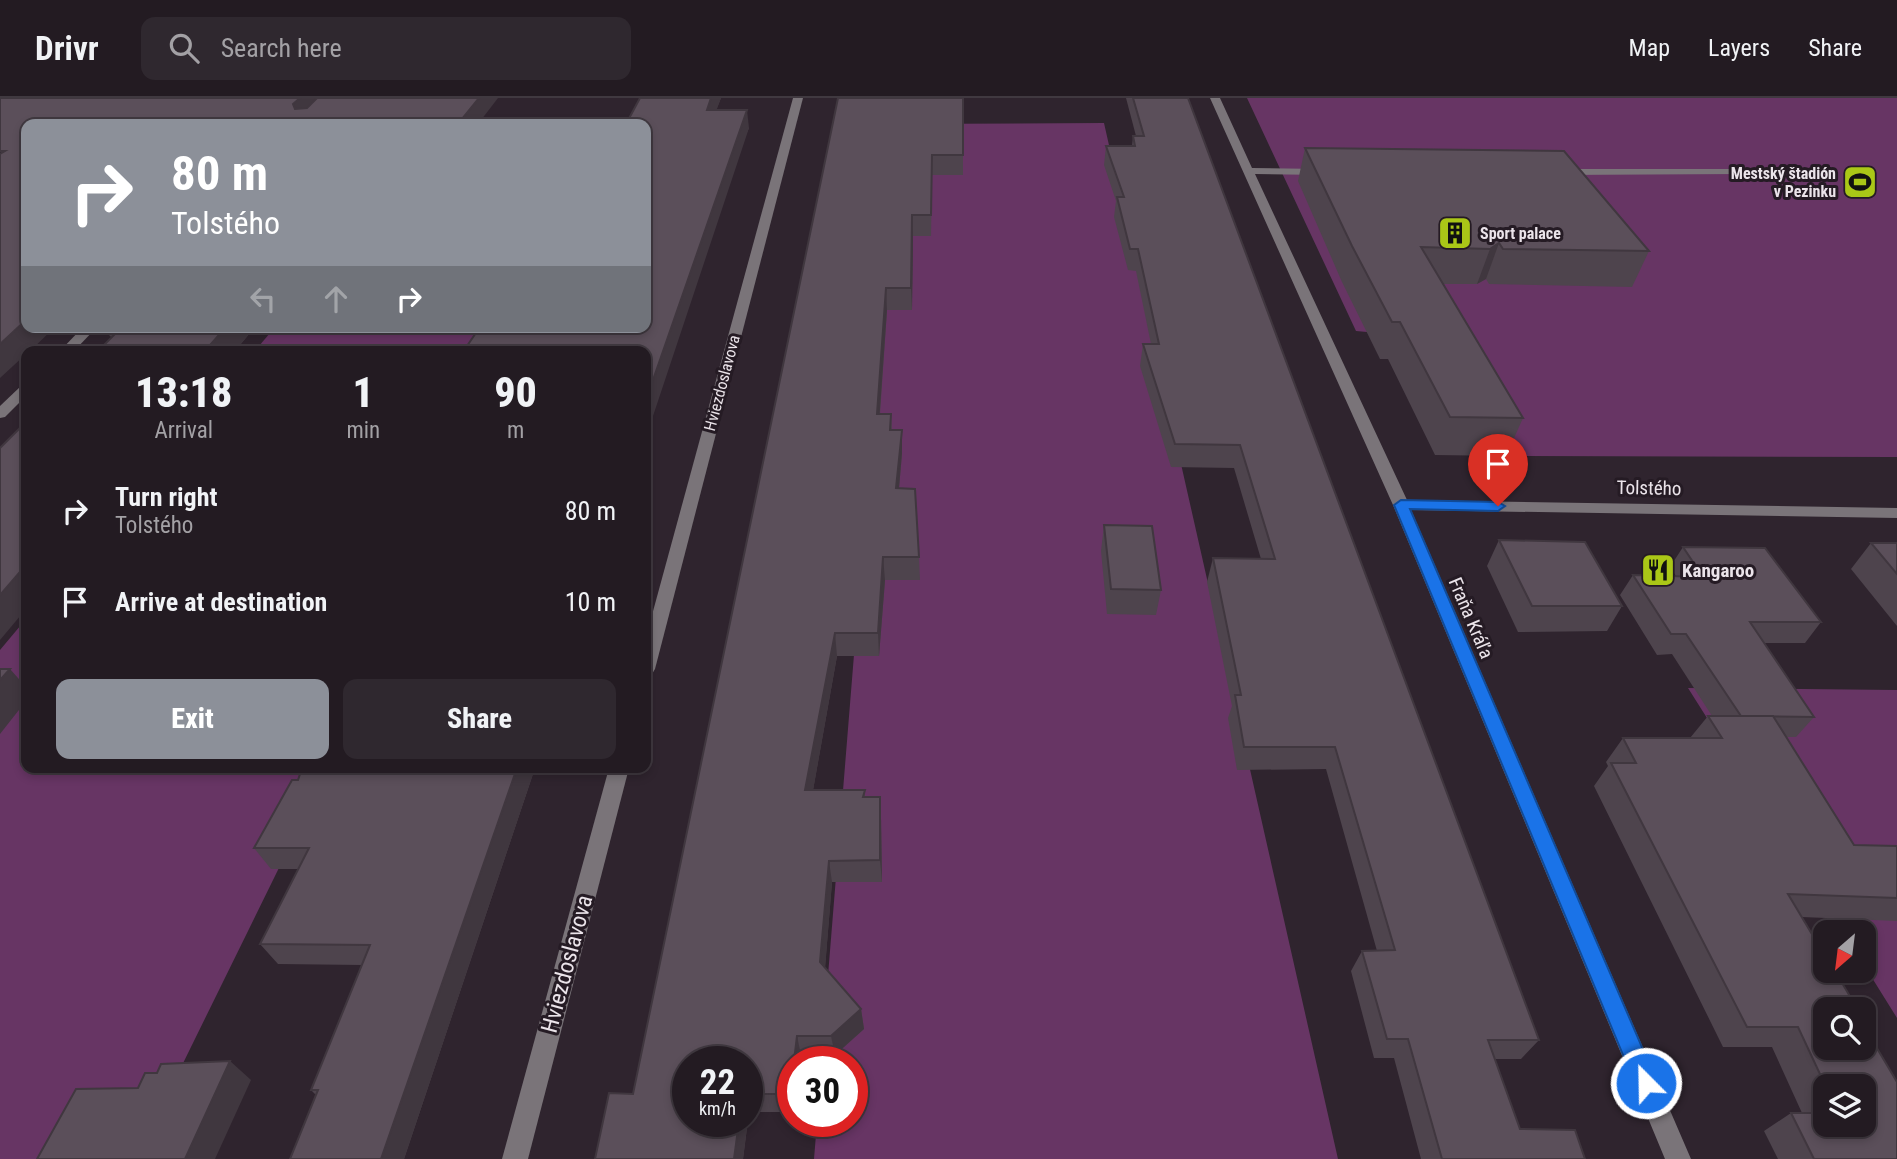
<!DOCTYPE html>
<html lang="en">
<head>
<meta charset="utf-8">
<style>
	:root { --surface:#231b22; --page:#2f282f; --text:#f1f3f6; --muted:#a3a1a5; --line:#403940; --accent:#8c9099 }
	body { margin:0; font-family:"Roboto Condensed",sans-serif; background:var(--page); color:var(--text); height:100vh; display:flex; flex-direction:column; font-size:26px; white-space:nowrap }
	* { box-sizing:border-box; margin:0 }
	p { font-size:23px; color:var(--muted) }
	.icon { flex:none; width:38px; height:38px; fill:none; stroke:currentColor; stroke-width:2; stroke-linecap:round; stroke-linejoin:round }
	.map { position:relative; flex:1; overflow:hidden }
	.drawer { position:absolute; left:21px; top:248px; width:630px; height:427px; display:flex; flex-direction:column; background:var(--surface); border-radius:14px; box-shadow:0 4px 10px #0003,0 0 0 2px var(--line) }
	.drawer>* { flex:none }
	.hud { position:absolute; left:21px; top:21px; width:630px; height:214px; border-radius:14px; box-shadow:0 4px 10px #0003,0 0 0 2px var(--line); background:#8c9099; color:#fff; overflow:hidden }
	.needle { width:46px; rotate:208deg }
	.controls { position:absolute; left:1813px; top:822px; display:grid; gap:14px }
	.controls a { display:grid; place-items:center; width:63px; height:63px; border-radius:14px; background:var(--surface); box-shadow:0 4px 10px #0003,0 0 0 2px var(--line); font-size:35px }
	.speed { position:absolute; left:672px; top:948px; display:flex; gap:14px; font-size:35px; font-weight:700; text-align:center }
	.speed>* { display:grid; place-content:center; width:91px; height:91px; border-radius:50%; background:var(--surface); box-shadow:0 4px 10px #0003,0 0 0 2px var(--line); line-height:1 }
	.speed small { font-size:18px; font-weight:400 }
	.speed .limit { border:10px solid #d22; background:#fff; color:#111 }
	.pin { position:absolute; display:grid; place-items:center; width:60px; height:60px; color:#fff; margin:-72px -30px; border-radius:50% 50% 50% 0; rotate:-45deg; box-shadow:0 0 7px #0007 }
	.pin .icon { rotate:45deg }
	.me { position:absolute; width:77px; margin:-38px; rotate:337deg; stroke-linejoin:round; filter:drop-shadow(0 0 5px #0008) }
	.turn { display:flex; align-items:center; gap:24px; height:147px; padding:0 35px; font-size:32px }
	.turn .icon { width:91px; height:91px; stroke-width:2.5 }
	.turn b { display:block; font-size:49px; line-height:60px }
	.lanes { display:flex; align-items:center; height:66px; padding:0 35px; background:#0003; justify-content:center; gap:35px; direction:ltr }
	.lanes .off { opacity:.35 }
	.eta { display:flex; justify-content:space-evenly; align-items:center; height:119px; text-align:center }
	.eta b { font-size:42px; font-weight:800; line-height:49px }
	.primary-button { display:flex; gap:14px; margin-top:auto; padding:14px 35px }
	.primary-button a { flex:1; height:80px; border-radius:14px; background:var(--accent); color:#fff; font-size:28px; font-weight:800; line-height:80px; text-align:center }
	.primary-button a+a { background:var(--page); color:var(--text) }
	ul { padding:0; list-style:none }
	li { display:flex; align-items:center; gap:21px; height:91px; padding:0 35px }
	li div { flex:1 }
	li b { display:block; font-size:26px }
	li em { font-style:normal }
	header { display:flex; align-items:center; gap:42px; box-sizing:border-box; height:98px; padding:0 35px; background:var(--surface); border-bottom:2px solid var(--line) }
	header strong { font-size:33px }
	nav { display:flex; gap:38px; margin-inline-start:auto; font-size:24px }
	.search { width:490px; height:63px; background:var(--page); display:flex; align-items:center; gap:18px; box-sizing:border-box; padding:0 24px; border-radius:14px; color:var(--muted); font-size:26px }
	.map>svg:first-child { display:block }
</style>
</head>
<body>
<header>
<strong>Drivr</strong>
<div class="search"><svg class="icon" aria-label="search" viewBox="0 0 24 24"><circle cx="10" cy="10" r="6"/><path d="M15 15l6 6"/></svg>Search here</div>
<nav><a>Map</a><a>Layers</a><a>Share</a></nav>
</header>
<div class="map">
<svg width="1897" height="1061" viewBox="0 0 1897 1061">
	<rect width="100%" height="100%" fill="#2f242e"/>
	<g fill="#673564">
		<path d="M1247,0H1897V359L1506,358L1367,234L1356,233Z"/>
		<path d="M1104,25L1338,1061H814L817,1024H852V964H821L897,26Z"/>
		<path d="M275,229H545L533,254H254Z"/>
		<path d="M26,521V670H328L136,1061H0V552Z"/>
		<path d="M1688,590L1897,592V920L1864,867V835H1843Z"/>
	</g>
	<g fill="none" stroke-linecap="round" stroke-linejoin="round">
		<g fill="#7a7479" fill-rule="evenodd">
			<path d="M793,0H803L655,571L652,576L646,578V539Z"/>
			<path d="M1210,0H1220L1252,70L1322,71L1327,74L1322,77L1255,76L1407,402L1897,410V420L1411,412L1691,1061H1665L1393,407Z"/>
			<path d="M1736,71L1741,74L1740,76L1560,77L1555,74L1560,71Z"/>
			<path d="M83,229H97L73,254H59Z"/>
			<path d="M26,287V298L5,319L0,320V308L21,288Z"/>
			<path d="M609,670H629L528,1061H502Z"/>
		</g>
	</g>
	<g fill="#4e444d" fill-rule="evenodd">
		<path d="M721,0L716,12L749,30L646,254H469L467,248L646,229V26Z"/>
		<path d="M838,0H963V77H932L931,138H913L912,212H887L880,316H891L892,332L902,355L899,390L919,459L920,482H885L879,558H837L813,692H865V699H880L881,721L882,784H832L825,869L861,911L864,931L835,957H801L800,964H793V1014H749L743,1061H595L633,996ZM747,964V1024H688Z"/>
		<path d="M1126,0H1188L1539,942L1521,961H1495L1520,1031L1585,1061H1421L1394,960H1374L1351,873L1362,853H1377L1326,671L1237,672L1228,620L1232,608L1207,484L1213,460L1261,461L1234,370L1171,369L1140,268L1143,246H1151L1136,173L1128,172L1114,119L1116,103L1104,67L1106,48H1132L1133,38H1136Z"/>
		<path d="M1305,50L1649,153L1632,189L1489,186L1486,181L1477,186H1443L1523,320L1506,358L1435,357L1388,261H1380L1342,184L1298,83Z"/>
		<path d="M101,229H255L234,254L111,239Z"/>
		<path d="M1104,427L1161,492L1156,517L1107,516L1101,453Z"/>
		<path d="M1499,442L1622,508L1607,533L1518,534L1487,468Z"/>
		<path d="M1871,445H1897V528L1851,471Z"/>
		<path d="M1683,449L1821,524L1805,545H1764L1814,619L1796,639H1786L1854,747L1897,748V823L1802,819L1870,930L1866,932L1897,1061H1778L1764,1033L1791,1015H1802L1772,949H1723L1594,688L1608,668L1606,664L1623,640H1690L1708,618H1712L1672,556L1657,557L1620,497L1633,477L1676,478L1670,469ZM1825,989H1864V1027H1825Z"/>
		<path d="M302,670H535L404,1061H290L316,997L311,992L362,867L278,866L260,846L298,771H271L254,750L298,682Z"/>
	</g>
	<g fill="#40373f">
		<path d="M300,0H326L300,24L293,6Z"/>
		<path d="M479,0H498L478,26H458Z"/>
		<path d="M711,0H721L710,30L707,12Z"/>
		<path d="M747,12L749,30L646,339V302Z"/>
		<path d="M912,117L913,138L912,212L911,190Z"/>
		<path d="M1499,145L1486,181L1477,186L1490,151Z"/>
		<path d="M886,190L887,212L878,339L877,316Z"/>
		<path d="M26,222V229H55L29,254H26V256L0,280V246Z"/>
		<path d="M226,229H255L234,254H204Z"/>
		<path d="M902,332V355L897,413L896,390Z"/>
		<path d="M883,459L885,482L879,558L878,535Z"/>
		<path d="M26,467V511L0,542V497Z"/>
		<path d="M835,535L837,558L809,715L805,692Z"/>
		<path d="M10,571L26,589V603L0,636V582Z"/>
		<path d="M517,670H535L404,1061H381Z"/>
		<path d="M880,699L881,721L882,784L880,762Z"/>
		<path d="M829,763L832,784L824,884L820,864Z"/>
		<path d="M861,911L864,931L835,957L831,938Z"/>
		<path d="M797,938L801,957L800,964H794Z"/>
		<path d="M230,963L251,982L215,1061H185Z"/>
		<path d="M793,972V1006L790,996Z"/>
		<path d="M747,1009L749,1014L743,1061H734L739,1024H747Z"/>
	</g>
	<g fill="#5b4f5a" stroke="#40373f" stroke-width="2">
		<path d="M0,0H300L293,6L295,11L307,10L317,0H479L458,26H26V222L0,246V56L5,53H0Z"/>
		<path d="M640,0H711L707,12H747L646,302V254H597L599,249L467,248L480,229H646V26H626Z"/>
		<path d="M838,0H963V57H932L931,117H912L911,190H886L877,316H891L890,332H902L896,390L915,391L919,459H883L878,535H835L805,692H865L863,699H880V762L829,763L820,864L861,911L831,938H797L790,996H747V964H688V1024H739L734,1061H595L609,995L633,996Z"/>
		<path d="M1133,0H1188L1539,942H1488L1520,1031L1575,1032L1585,1061H1442L1408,941H1387L1362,853L1395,852L1335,649H1244L1235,597H1241L1213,460L1275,461L1240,347L1175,346L1143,246H1159L1138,151H1130L1117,99H1124L1106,48H1135L1133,38H1144Z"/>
		<path d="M1305,50L1564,53L1649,153L1503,151L1499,145L1490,151L1421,149L1523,320L1450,319L1400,224H1392L1352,148Z"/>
		<path d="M109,229H226L204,254H97L115,236Z"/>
		<path d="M26,324V467L0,497V350Z"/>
		<path d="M1104,427L1152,428L1161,492L1111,491Z"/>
		<path d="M1499,442L1585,444L1622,508H1532Z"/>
		<path d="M1871,445H1897V476Z"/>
		<path d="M1683,449L1765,450L1821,524H1750L1814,619L1741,618L1686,536H1671L1633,477L1703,479Z"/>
		<path d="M0,571H10L0,582Z"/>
		<path d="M1708,618H1773L1854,747L1897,748V800L1788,796L1825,858V873H1835L1858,912H1825V950H1864V920L1870,930H1865L1897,984V1061H1814L1791,1015H1825V1027H1864V989H1826L1798,929H1747L1611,665H1636L1623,640H1722Z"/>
		<path d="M302,670H517L381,1061H290L318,992H311L370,847L260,846L309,750H254L292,682H298Z"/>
		<path d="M230,963L185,1061H37L76,991L138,990L145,975H157L161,966Z"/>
	</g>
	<path fill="#1a73e8" stroke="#114b97" stroke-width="2" d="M1401,402L1498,404L1505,408L1498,413L1410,411L1654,977L1657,985L1654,993L1646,996L1638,993L1394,407Z"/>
	<defs>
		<g id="stadium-square" transform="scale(1.75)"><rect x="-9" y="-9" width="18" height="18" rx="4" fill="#aac717" stroke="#251b24"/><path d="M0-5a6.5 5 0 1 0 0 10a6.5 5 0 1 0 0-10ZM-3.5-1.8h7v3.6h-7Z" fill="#111"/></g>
		<g id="building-square" transform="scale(1.75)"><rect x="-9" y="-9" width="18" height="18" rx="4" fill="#aac717" stroke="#251b24"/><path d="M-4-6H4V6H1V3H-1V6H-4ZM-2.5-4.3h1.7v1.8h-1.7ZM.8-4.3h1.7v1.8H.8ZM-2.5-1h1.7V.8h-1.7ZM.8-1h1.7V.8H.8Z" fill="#111"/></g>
		<g id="restaurant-square" transform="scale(1.75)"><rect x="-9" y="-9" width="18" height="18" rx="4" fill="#aac717" stroke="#251b24"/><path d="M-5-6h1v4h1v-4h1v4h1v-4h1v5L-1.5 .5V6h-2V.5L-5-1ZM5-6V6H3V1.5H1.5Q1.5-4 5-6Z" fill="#111"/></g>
	</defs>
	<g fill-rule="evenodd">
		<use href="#stadium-square" x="1860" y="84"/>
		<use href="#building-square" x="1455" y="135"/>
		<use href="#restaurant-square" x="1658" y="472"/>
	</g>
	<g text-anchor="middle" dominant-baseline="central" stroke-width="6" stroke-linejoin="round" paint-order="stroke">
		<g font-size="16" font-weight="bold" fill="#ebe4ea" stroke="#251b24" text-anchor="end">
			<text x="1836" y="75">Mestský štadión<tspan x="1836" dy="18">v Pezinku</tspan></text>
			<text x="1480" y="135" text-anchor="start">Sport palace</text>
		</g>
		<g font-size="16" fill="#ebe4ea" stroke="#251b24">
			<text transform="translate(722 285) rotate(-75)">Hviezdoslavova</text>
		</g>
		<g font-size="19" fill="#ebe4ea" stroke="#251b24">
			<text transform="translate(1649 390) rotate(1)">Tolstého</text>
			<text transform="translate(1471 520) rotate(67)">Fraňa Kráľa</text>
		</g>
		<g font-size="19" font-weight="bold" fill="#ebe4ea" stroke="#251b24" text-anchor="start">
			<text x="1682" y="472">Kangaroo</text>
		</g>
		<g font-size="23" fill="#ebe4ea" stroke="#251b24">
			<text transform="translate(567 866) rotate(-75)">Hviezdoslavova</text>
		</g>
	</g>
</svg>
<div class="controls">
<a><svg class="needle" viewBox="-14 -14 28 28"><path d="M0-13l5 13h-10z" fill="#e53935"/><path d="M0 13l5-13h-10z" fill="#a3a1a5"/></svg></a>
<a><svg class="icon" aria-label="search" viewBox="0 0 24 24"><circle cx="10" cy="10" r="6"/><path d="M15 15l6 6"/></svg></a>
<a><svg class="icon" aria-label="layers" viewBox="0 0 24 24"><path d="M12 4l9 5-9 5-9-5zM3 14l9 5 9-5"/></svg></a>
</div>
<div class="speed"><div>22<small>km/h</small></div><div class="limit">30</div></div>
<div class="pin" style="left:1498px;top:408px;background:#d93025"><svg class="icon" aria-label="arrive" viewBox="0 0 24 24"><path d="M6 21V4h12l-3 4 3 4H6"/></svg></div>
<svg class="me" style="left:1646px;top:985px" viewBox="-20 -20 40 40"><circle r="17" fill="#1a73e8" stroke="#fff" stroke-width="3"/><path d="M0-11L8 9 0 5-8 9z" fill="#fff"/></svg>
<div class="hud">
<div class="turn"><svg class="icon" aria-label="right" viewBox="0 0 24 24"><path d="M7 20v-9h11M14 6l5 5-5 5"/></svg><div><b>80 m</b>Tolstého</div></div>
<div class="lanes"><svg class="icon off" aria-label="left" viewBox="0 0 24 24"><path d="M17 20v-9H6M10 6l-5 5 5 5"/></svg><svg class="icon off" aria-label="ahead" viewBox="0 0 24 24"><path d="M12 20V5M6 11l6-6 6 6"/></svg><svg class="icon" aria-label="right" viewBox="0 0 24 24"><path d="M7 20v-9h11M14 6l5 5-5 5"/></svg></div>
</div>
<section class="drawer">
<div class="eta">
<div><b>13:18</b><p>Arrival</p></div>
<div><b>1</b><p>min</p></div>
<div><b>90</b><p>m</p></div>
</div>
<ul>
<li><svg class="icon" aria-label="right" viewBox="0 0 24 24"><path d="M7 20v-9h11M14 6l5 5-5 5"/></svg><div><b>Turn right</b><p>Tolstého</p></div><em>80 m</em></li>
<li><svg class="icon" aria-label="arrive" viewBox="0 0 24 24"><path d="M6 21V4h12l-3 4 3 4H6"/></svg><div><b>Arrive at destination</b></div><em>10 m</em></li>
</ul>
<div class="primary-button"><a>Exit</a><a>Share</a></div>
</section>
</div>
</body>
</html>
